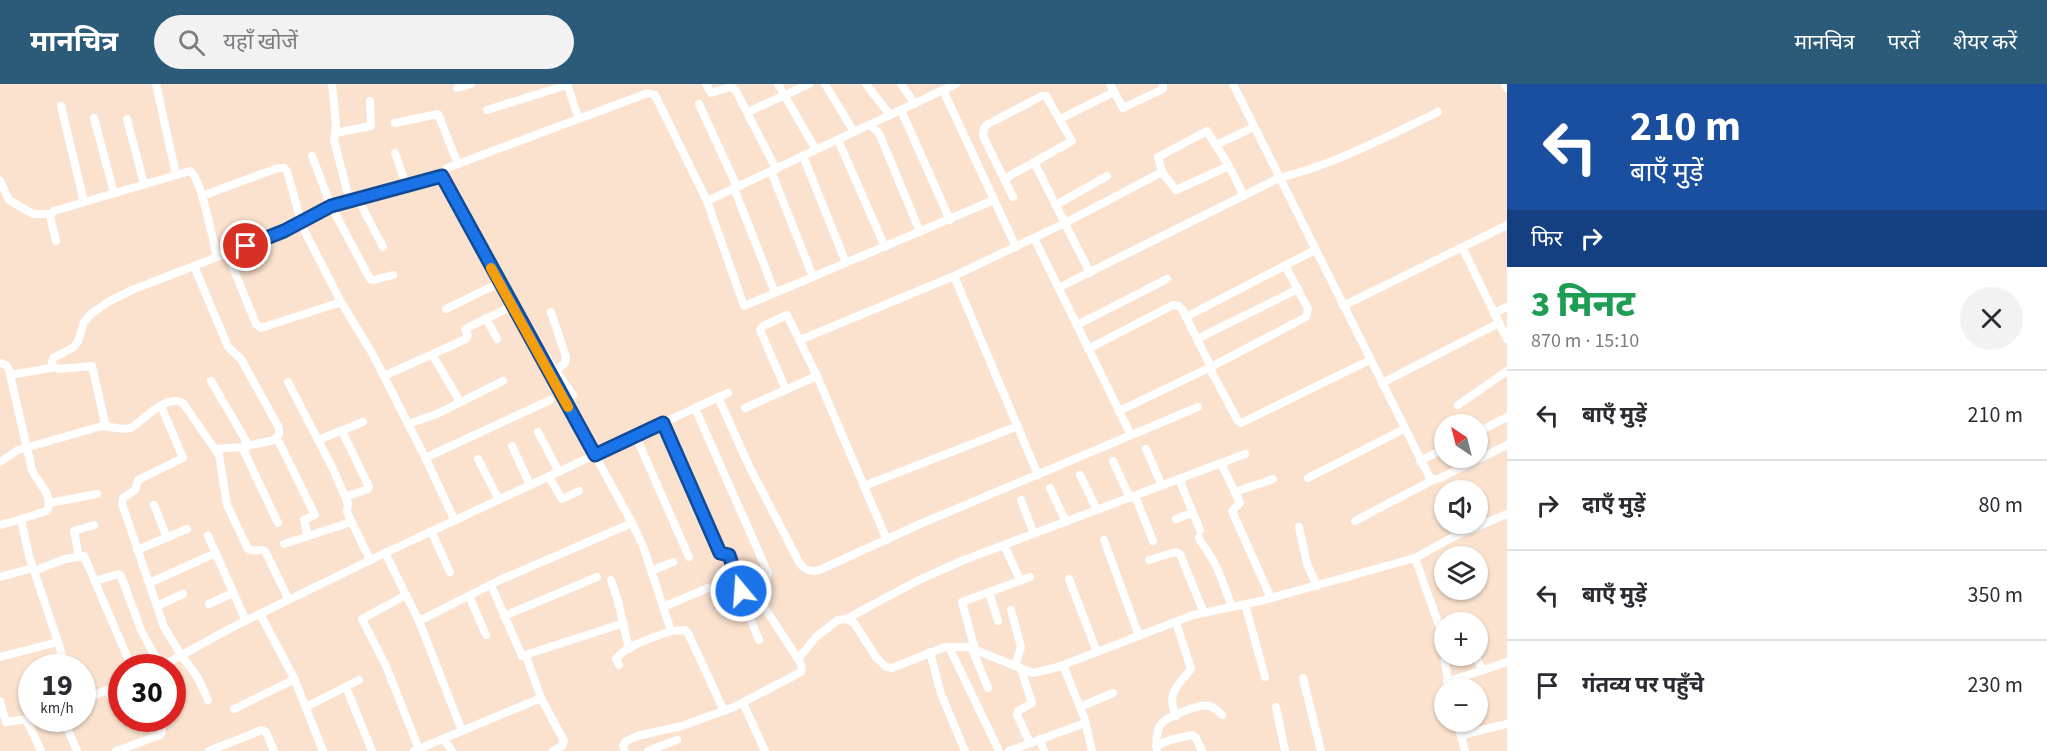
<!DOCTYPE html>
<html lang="hi">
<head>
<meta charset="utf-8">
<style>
	:root { --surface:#fff; --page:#f2f2f3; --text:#2b2b33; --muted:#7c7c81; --line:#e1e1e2; --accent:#2b5b79 }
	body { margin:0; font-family:"Source Sans 3","Noto Sans Devanagari",sans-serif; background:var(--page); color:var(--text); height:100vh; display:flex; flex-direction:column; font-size:22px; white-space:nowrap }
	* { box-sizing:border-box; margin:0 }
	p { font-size:20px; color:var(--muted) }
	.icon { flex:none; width:33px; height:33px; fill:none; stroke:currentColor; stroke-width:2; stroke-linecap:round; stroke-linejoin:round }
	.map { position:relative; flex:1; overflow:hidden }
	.details { display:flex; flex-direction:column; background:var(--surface); width:540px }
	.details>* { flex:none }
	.banner { background:#1a4fa0; color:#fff; overflow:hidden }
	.needle { width:39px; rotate:325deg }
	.buttons { position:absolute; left:1434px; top:330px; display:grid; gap:12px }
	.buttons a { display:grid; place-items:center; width:54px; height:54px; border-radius:50%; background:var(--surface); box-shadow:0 2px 4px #0004; font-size:30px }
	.speed { position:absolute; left:18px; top:570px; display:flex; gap:12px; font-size:30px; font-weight:700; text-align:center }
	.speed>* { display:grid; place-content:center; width:78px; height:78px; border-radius:50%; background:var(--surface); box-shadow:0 2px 4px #0004; line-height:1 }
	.speed small { font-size:15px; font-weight:400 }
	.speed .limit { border:9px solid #d22; background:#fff; color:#111 }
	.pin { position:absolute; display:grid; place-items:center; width:51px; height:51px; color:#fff; margin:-26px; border:3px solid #fff; border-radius:50%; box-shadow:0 2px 6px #0007 }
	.me { position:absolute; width:66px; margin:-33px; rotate:342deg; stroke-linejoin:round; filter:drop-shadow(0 0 4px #0008) }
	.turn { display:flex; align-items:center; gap:21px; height:126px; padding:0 24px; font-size:27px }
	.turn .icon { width:78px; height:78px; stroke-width:2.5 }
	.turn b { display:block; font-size:42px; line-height:51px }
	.then { display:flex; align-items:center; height:57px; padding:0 24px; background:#0003; gap:12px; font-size:22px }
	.round { display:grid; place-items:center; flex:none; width:63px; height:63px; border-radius:32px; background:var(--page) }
	.overview { display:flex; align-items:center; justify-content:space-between; height:102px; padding:0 24px }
	h1 { font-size:36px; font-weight:800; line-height:45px; color:#1e9e55 }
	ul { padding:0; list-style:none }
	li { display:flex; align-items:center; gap:18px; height:90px; padding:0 24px; border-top:2px solid var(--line) }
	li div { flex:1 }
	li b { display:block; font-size:22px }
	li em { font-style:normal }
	header { display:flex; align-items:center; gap:36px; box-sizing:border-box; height:84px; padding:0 30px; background:var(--accent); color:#fff }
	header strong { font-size:28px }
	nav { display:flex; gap:33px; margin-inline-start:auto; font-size:21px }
	.search { width:420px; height:54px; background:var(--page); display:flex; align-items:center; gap:15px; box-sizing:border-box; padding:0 21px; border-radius:33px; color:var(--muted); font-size:22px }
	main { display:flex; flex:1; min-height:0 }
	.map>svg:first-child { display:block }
</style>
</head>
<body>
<header>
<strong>मानचित्र</strong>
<div class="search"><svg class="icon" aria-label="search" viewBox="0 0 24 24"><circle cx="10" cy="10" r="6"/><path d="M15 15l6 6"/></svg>यहाँ खोजें</div>
<nav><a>मानचित्र</a><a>परतें</a><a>शेयर करें</a></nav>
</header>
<main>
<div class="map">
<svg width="1507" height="667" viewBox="0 0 1507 667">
	<rect width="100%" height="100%" fill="#fae2cf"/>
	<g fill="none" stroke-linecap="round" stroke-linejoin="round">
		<g stroke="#fff" stroke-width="8">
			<path d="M156,0L176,91"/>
			<path d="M332,0L336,40L334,56L350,118"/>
			<path d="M567,0L579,35"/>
			<path d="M706,0L711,9L730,3L735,5L776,85"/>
			<path d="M778,0L816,66"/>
			<path d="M825,0L854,48"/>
			<path d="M866,0L890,31"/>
			<path d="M901,0L915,20"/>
			<path d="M1110,0L1123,24L1163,5V0"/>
			<path d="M1233,0L1429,392L1433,396L1440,394L1507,361"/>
			<path d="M1505,0L1507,4"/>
			<path d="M457,4L471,0"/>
			<path d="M943,6L1016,163"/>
			<path d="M699,20L737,103"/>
			<path d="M61,22L84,118"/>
			<path d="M487,26L567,1"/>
			<path d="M901,26L950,136"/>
			<path d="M748,28L809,0"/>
			<path d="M94,34L114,109"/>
			<path d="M127,35L144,100"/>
			<path d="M1060,35L1114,8"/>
			<path d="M395,39L438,30L458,80"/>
			<path d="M870,41L879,49L920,148"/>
			<path d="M335,49L371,42L370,17"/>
			<path d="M838,56L885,163"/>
			<path d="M1216,61L1254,43"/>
			<path d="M395,69L407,103"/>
			<path d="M312,72L331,122L370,195L374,196L393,191"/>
			<path d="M803,72L846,179"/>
			<path d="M1034,78L1090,189"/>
			<path d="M1229,82L1176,106L1162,88L1158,73L1207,47L1229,82L1244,112"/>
			<path d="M771,87L813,193"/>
			<path d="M442,92L632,439L643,462L671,547L685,546L688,549L724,627"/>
			<path d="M1004,95L1072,57L1046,12H1042L988,40L984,44L983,52L1013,113"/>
			<path d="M0,97L9,116L33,130H50"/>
			<path d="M734,104L775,209"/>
			<path d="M202,112L278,84H284L287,87L303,144L341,218L372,269L425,373L455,437"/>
			<path d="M358,115L383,163"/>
			<path d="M707,117L956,0"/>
			<path d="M1056,121L1107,92"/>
			<path d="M1034,154L1131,351"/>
			<path d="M56,157L50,132L54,127L190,87C201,93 213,157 217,173"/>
			<path d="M1462,163L1507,255"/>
			<path d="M227,169L256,240L261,244L341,218"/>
			<path d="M194,182L228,263L241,275L279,344V350L275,356"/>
			<path d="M954,192L1038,391"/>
			<path d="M1058,204L1279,94C1336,80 1386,53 1438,28"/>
			<path d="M1343,222L1507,141"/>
			<path d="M446,225L499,199"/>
			<path d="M551,228L566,273L565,279L556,287"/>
			<path d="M1494,229L1507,223"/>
			<path d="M1186,233L1315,166"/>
			<path d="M486,234L497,255"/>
			<path d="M1077,241L1167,195"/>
			<path d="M1197,255L1298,205"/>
			<path d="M800,256L954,192L1065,139L1162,88"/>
			<path d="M1088,265L1173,221L1179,222L1182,225L1211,283"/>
			<path d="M542,267L573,311"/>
			<path d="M432,270L460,318"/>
			<path d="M0,279L6,281L9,286L32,386C38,400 54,410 47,427L21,435L29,472L58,558"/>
			<path d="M1209,283L1238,337L1241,339L1370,276"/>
			<path d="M10,291L51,284L53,274L74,263L78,257L84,238L91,230L108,218L132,206L284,147L331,122L438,95L442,92L447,84L648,9L655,11L707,117L744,222L994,116"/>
			<path d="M384,292L466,255L468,251L465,245L467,244L512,222"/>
			<path d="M211,297L249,362"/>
			<path d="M288,298L333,385L348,419L347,428L370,476"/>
			<path d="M1382,299L1499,239"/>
			<path d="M786,306L760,246L763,242L787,231L817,292L887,456"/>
			<path d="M718,313L749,382L799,478C805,487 812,489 822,485L920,440L1198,323"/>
			<path d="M1458,321L1507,287"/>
			<path d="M161,322L183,374L138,396L135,406L123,414L122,420L164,543L181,571L198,594L208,616"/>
			<path d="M695,324L728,309"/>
			<path d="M745,324L817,292"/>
			<path d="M1119,327L1211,283L1306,233L1308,225L1285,181"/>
			<path d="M663,339L720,469L729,471L741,502V512L759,556"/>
			<path d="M408,340L437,330L503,297"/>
			<path d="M102,342L124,345L131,344C145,335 165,310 183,319L219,371L227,421L248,465C253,469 259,464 265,467L289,516"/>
			<path d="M342,347L369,403L368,405L345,413"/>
			<path d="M538,348L559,388"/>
			<path d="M1478,348L1507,333"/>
			<path d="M636,353L689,473"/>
			<path d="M318,356L363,338"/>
			<path d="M512,362L530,401"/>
			<path d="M242,363L278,439"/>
			<path d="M216,365L242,363L275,356L279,358L315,431L304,436L308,452"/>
			<path d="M1146,365L1162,402"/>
			<path d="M425,374L550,316"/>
			<path d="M478,375L499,416"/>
			<path d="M1113,377L1130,414"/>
			<path d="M1420,377L1444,365"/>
			<path d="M0,378L18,366L102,342L105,339L92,282L59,285L52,282"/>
			<path d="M1221,379L1240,419L1232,427L1271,514"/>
			<path d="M1080,391L1097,426"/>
			<path d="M549,393L562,415L579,407"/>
			<path d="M1308,394L1404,345"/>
			<path d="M1179,395L1200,446"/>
			<path d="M864,402L1018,342"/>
			<path d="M1050,404L1066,438"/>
			<path d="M1235,408L1273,395"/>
			<path d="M1135,412L1153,457"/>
			<path d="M1021,416L1034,450"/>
			<path d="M49,419L97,410"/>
			<path d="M154,421L167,454"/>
			<path d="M1176,435L1192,429"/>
			<path d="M1355,437L1433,396"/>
			<path d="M0,441L22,435"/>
			<path d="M1299,443L1307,480L1317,502"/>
			<path d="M431,447L450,488"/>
			<path d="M208,452L246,537"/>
			<path d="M1199,454C1202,461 1206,464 1209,470C1220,485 1225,506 1232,523"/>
			<path d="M1104,456L1139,552"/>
			<path d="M284,460L351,438"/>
			<path d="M1004,461L1020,496"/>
			<path d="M137,466L187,445"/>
			<path d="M385,469L419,537L462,647"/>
			<path d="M79,473L74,447L94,441"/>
			<path d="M1415,474L1440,544L1449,604"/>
			<path d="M1149,476L1175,468L1180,470L1204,529"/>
			<path d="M34,487L65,475L84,472L132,584"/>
			<path d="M651,487L673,478"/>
			<path d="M0,493L33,484"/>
			<path d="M1069,495L1097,568"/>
			<path d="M611,496L618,517L629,565"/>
			<path d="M95,497L118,490L121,492L141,546L160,582"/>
			<path d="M149,499L216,469"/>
			<path d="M491,501L522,572L624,539"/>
			<path d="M989,508L998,537"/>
			<path d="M406,511L362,535L386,582L419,665"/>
			<path d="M469,512L486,551"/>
			<path d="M209,520L233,509"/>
			<path d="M1245,520L1265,593"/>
			<path d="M157,522L183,510"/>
			<path d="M663,523L708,504"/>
			<path d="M1011,526L1021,563L1015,582"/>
			<path d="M260,530L294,594L323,667"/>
			<path d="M504,532L597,493"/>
			<path d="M846,535L919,496L964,476L1245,370"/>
			<path d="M419,537L500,496L632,439"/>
			<path d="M1176,538L1191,585C1177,603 1166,609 1176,632"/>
			<path d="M949,563L999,667"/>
			<path d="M972,565L988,604"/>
			<path d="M975,566L962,518L1030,493"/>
			<path d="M930,568L941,610L965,667"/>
			<path d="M526,572L541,614L564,657L562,662L553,667"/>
			<path d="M1476,572L1482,586"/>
			<path d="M0,573L58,558L65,584"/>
			<path d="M798,575L816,553L838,536L846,535L854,539L876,573L886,583L892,584L945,563H968L1033,589L1058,583L1193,531L1260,517L1415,474L1453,453L1507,430"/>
			<path d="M619,581L616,575C626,561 655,553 671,547"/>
			<path d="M1063,581L1084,633L1092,667"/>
			<path d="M158,584L233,543L385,469L695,324L768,489L766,495L756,502L755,509L798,575L802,583L801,588L734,623L682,642L637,652L625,658L623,662L625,667"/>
			<path d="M1021,585L1032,619L1018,627L1017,631L1030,659"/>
			<path d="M1303,594L1321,667"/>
			<path d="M1447,598L1507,578"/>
			<path d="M346,603L372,667"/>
			<path d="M107,606L119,627"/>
			<path d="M82,616L122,600"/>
			<path d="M0,617L6,638L36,634"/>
			<path d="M743,619L765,667"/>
			<path d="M306,623L359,596"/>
			<path d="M1080,623L1113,609"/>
			<path d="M1276,623L1285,667"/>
			<path d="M234,625L295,595"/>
			<path d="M63,634L77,667"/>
			<path d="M27,637L41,667"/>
			<path d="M1457,638L1465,667"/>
			<path d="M1461,651L1507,640"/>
			<path d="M444,655L452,667"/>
			<path d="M1040,655L1044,667"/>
			<path d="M1156,662L1170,656L1192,651L1196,654L1202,667"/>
			<path d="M116,667L160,651L162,647L157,634"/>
			<path d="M209,667L262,646L266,648L274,667"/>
			<path d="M414,667L541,614"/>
			<path d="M648,667L677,656"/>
			<path d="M1009,667L1085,639"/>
			<path d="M1157,667C1156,659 1156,645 1162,639C1169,632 1201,619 1210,622C1215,624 1219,628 1222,631"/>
		</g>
	</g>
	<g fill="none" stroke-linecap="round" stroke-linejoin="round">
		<g stroke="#114b97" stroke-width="15">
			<path id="route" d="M246,162L284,147L331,122L442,92L595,371L663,339L720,469L729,471L741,507"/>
		</g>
		<use href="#route" stroke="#1a73e8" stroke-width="10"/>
		<path stroke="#f59e0b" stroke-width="10" d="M491,184L568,323"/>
	</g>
</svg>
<div class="buttons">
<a><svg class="needle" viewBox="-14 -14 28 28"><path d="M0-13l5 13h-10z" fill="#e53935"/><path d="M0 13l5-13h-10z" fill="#7c7c81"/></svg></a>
<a><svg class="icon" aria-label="sound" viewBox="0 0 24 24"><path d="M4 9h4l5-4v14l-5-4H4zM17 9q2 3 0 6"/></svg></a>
<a><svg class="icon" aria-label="layers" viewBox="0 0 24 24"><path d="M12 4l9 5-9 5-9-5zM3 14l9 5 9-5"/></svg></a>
<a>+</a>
<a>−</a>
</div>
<div class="speed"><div>19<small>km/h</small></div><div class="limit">30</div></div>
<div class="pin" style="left:246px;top:162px;background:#d93025"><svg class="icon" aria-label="arrive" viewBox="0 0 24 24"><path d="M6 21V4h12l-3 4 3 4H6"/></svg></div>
<svg class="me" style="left:741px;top:507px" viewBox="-20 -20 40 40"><circle r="17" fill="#1a73e8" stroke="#fff" stroke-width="3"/><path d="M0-11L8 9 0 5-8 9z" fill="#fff"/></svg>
</div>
<section class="details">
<div class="banner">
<div class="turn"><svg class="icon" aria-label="left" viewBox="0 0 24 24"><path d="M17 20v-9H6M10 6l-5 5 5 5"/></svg><div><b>210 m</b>बाएँ मुड़ें</div></div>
<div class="then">फिर<svg class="icon" aria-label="right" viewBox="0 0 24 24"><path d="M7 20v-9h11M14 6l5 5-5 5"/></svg></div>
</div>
<div class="overview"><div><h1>3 मिनट</h1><p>870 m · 15:10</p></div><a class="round"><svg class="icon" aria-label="close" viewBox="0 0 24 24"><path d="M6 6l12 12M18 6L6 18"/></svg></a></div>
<ul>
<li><svg class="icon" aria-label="left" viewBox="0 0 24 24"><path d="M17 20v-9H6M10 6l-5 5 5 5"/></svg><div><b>बाएँ मुड़ें</b></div><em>210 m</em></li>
<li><svg class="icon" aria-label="right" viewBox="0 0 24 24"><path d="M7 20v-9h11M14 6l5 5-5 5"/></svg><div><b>दाएँ मुड़ें</b></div><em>80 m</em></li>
<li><svg class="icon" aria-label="left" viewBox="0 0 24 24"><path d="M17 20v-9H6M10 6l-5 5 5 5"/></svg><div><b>बाएँ मुड़ें</b></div><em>350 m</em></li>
<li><svg class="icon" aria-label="arrive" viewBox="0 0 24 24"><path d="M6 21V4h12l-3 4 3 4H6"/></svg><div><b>गंतव्य पर पहुँचे</b></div><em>230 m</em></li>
</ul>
</section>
</main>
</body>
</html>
